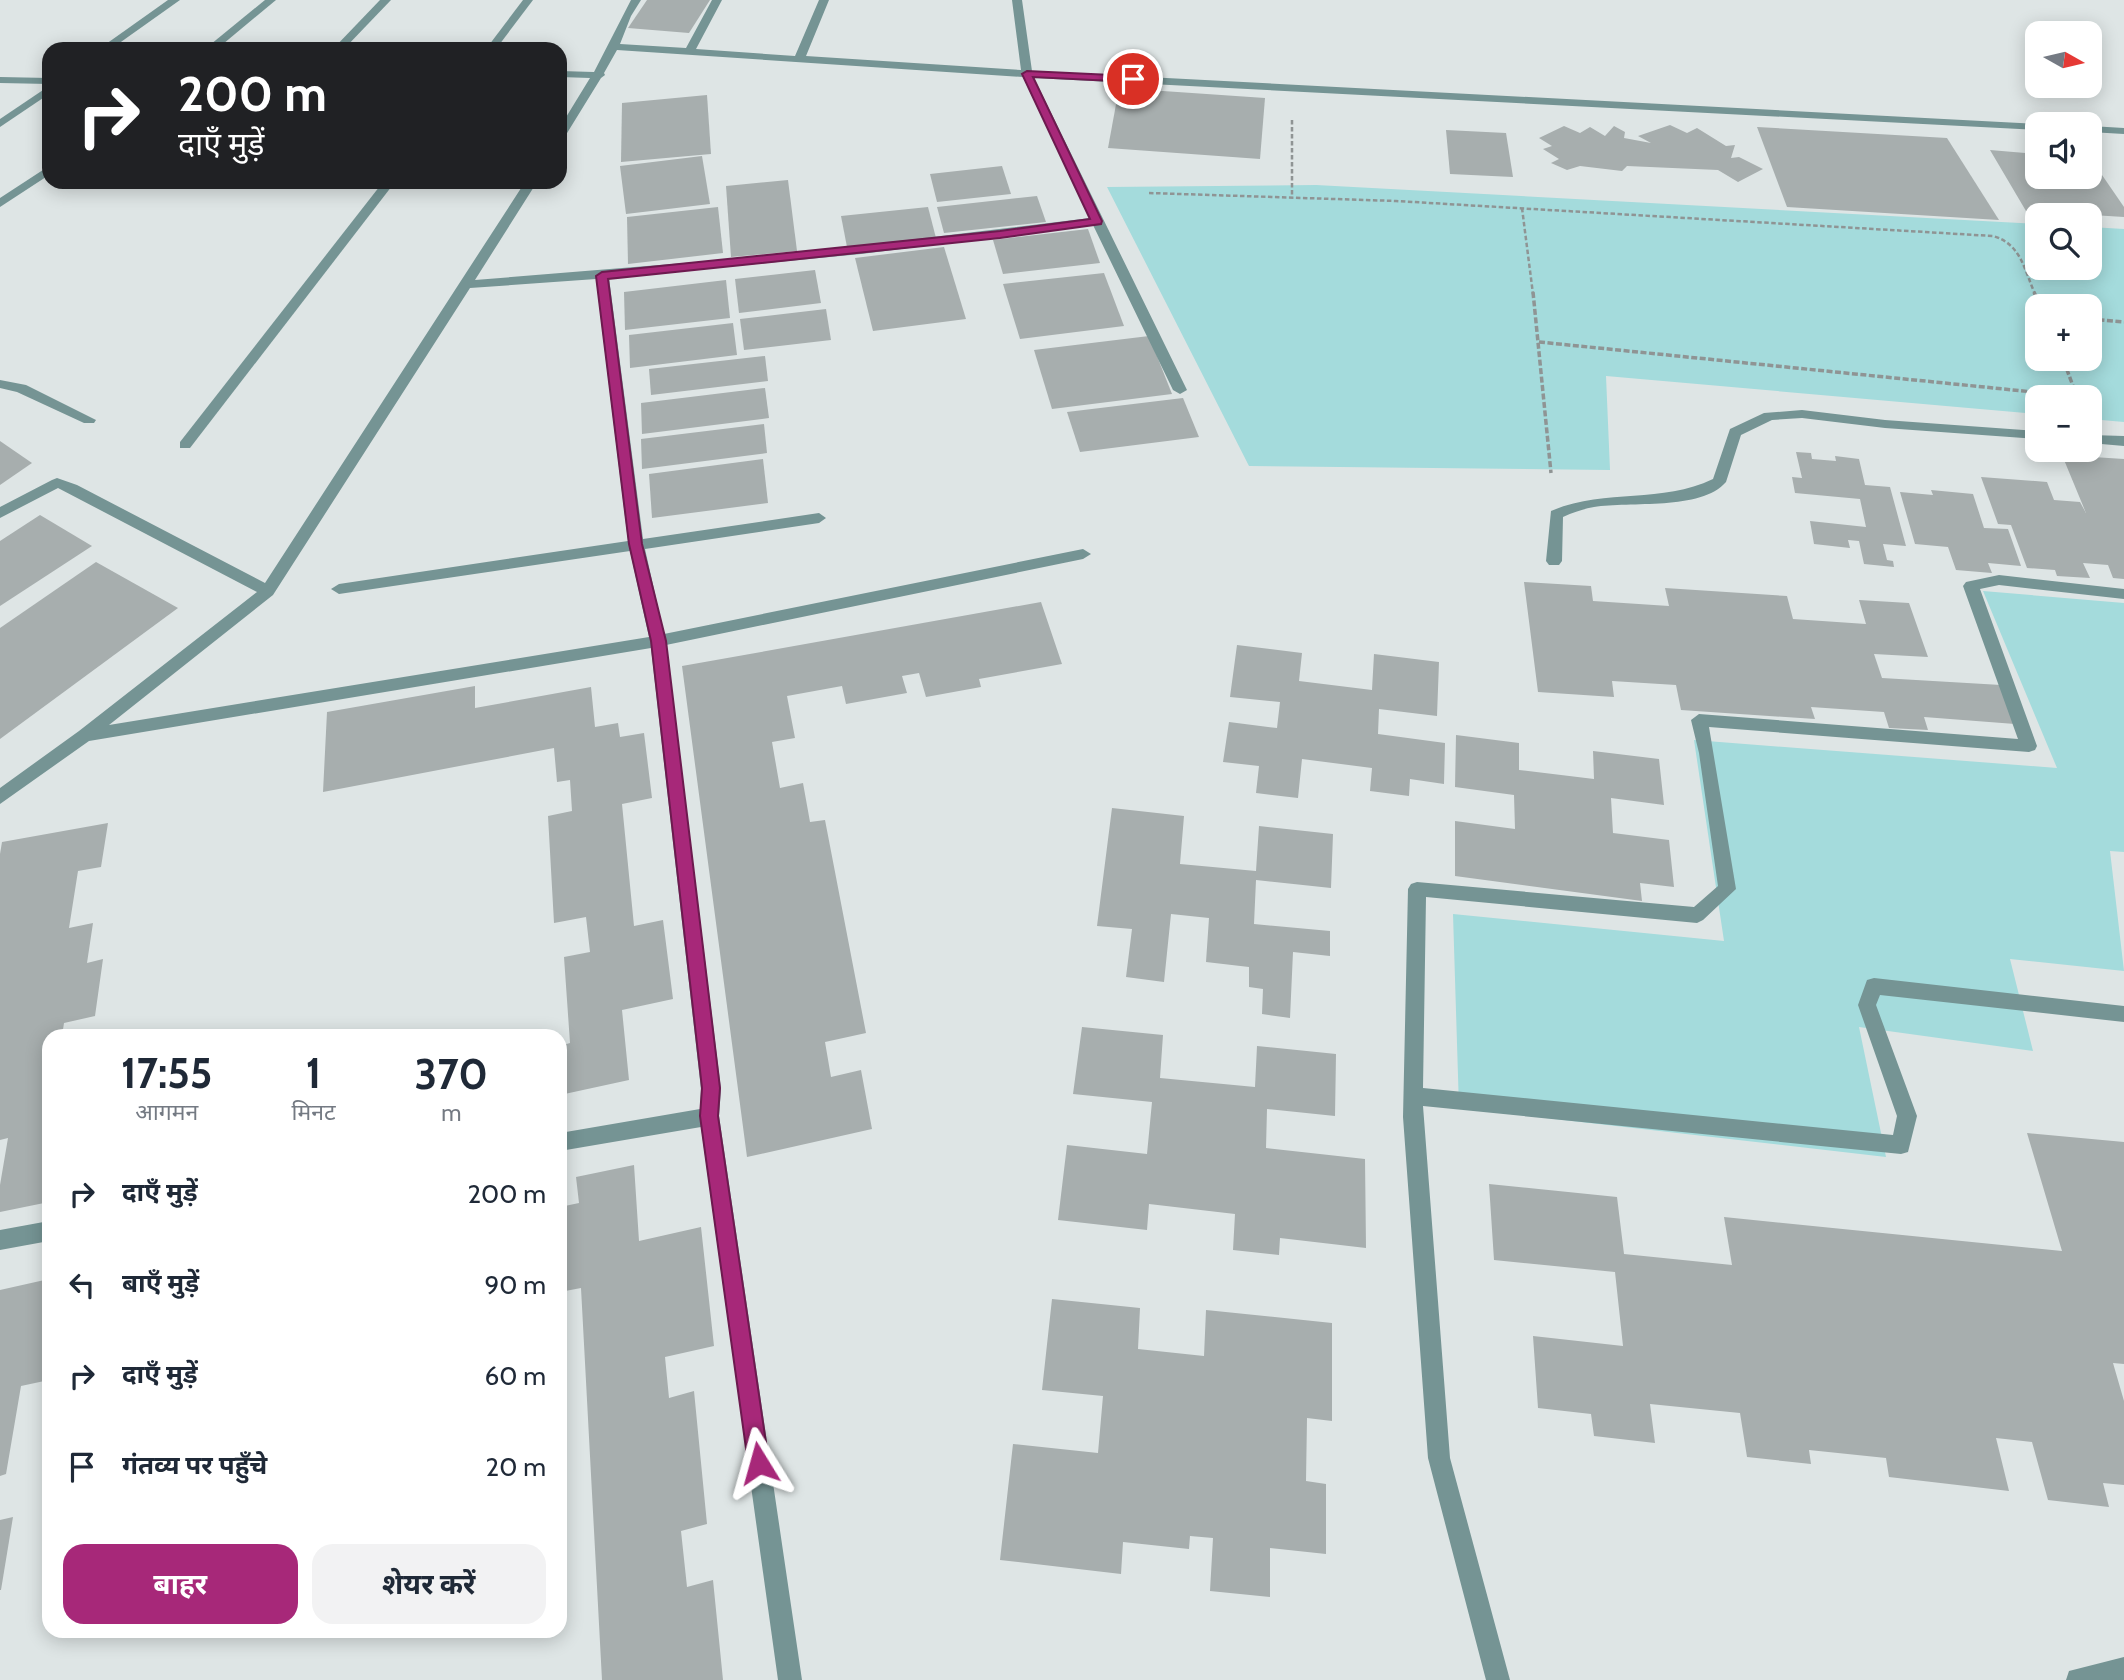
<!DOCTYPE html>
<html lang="hi">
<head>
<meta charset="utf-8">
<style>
	:root { --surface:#fff; --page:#f2f2f3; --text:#1f2937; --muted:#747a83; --accent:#a72879 }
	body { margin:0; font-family:Cabin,"Noto Sans Devanagari",sans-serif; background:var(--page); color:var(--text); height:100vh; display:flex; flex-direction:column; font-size:26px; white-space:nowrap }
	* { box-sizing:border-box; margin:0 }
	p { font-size:23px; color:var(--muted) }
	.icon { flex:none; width:38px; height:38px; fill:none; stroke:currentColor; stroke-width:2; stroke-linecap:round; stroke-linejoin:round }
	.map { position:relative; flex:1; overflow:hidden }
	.side { position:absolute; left:42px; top:1029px; width:525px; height:609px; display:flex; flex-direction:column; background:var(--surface); border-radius:21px; box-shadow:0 4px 18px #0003 }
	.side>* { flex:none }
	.banner { position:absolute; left:42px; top:42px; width:525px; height:147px; border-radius:21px; box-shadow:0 4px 18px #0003; background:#202124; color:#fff; overflow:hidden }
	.needle { width:46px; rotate:98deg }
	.fabs { position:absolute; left:2025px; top:21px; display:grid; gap:14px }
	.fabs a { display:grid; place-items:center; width:77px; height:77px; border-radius:14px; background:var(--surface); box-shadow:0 4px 18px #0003; font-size:35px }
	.pin { position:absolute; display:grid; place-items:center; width:60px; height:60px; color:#fff; margin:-30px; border:4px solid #fff; border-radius:50%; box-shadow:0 2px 7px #0007 }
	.me { position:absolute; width:77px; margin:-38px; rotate:352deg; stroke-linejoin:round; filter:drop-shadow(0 0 5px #0008) }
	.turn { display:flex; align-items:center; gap:24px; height:147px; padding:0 21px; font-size:32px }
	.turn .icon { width:91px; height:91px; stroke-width:2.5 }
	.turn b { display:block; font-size:49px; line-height:60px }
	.eta { display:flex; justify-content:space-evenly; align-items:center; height:119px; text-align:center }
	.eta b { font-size:42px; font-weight:700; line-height:49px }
	.action { display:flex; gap:14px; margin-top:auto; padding:14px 21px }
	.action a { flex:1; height:80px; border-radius:21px; background:var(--accent); color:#fff; font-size:28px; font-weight:700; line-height:80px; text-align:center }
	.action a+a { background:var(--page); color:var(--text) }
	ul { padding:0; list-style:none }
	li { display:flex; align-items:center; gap:21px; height:91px; padding:0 21px }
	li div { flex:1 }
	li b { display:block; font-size:26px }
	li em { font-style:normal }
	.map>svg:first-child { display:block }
</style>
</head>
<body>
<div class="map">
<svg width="2124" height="1680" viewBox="0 0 2124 1680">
	<rect width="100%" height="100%" fill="#dee5e5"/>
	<g fill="#a4dbdc" fill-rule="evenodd">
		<path d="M1316,185L2037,224V268H2090V227L2124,229V422L2090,419V397H2037V414L1606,376L1610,470L1249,466L1107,187ZM2037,306H2090V359H2037Z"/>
		<path d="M1983,591L2124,603V852L2110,851L2124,971L2010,959L2033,1051L1859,1027L1886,1157L1459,1108L1453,914L1724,941L1694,740L2057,768Z"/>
	</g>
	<g fill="#a7aeae">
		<path d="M647,0H710L689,33L628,28Z"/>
		<path d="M1119,88L1265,98L1260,159L1108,148Z"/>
		<path d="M707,95L711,154L621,162L622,103Z"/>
		<path d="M1670,125L1687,133L1697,128L1726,146L1735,145L1731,158L1739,157L1763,169L1738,182L1718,170L1627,166L1622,171L1580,166L1567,170L1551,163L1559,159L1543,149L1552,146L1539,138L1564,126L1580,133L1590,127L1605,136L1614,126L1625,132L1624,138L1651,143L1638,136Z"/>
		<path d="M1757,127L1947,138L1999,220L1787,207Z"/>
		<path d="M1446,130L1506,133L1513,177L1450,174Z"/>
		<path d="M1990,150L2037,154V177L2102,175L2124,207V217L2026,211Z"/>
		<path d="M702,156L710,204L626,214L620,166Z"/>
		<path d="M1002,166L1011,194L937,202L930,174Z"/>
		<path d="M788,180L797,251L731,257L726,186Z"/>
		<path d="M1037,196L1046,222L944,233L937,207Z"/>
		<path d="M718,207L723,253L628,264L627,217Z"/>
		<path d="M928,207L936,238L847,247L841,216Z"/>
		<path d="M1088,229L1100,263L1003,274L993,240Z"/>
		<path d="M944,247L966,319L873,331L855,258Z"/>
		<path d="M815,270L821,303L739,313L735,279Z"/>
		<path d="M1104,273L1124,326L1020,339L1003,284Z"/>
		<path d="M726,280L730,318L625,330L624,292Z"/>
		<path d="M826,309L831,340L744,350L740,319Z"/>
		<path d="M733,323L737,355L630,368L629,335Z"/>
		<path d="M1149,336L1172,394L1052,409L1034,350Z"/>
		<path d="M765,356L768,381L651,395L649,369Z"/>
		<path d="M765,388L769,418L642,434L641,403Z"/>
		<path d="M1183,398L1199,437L1080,452L1067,412Z"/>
		<path d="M764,424L767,453L642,469L641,439Z"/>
		<path d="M0,441L32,463L0,485Z"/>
		<path d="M1796,452L1811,453L1812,459L1836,461L1835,456L1859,459L1865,485L1890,487L1906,546L1883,544L1887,560L1893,561L1894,567L1864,564L1859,541L1848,540L1850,548L1814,544L1810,521L1866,527L1860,499L1795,493L1792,477L1802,478Z"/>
		<path d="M2062,455L2124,459V579L2113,578L2108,565L2083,563L2090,578L2057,576L2055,570L2027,568L2011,525L1998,524L1981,477L2047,482L2054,500L2080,502L2086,513Z"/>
		<path d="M763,459L768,503L652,518L649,474Z"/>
		<path d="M1931,490L1973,494L1984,528L2008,529L2021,566L1988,563L1992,573L1956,570L1948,547L1915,544L1900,492L1933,495Z"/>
		<path d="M40,515L92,546L0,606V541Z"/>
		<path d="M96,562L178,608L0,739V628Z"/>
		<path d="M1524,582L1591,586L1593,601L1669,606L1665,588L1787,596L1793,619L1866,624L1859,600L1909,603L1928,657L1874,654L1882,678L2001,685L2015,724L1924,717L1928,730L1889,728L1884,712L1811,707L1815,719L1681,710L1676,685L1612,681L1614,697L1538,692Z"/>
		<path d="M1041,602L1062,664L979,679L981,687L926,697L919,673L902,676L907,693L846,704L842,686L787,696L795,738L772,742L780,788L803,783L810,822L825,820L866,1033L825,1042L831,1077L861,1070L872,1129L747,1157L682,666Z"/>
		<path d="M1237,645L1302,653L1299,681L1372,690L1374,654L1439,662L1437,716L1379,709L1378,734L1445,743L1444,784L1410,779L1409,796L1370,791L1372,768L1302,759L1298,798L1256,793L1259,766L1223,762L1229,722L1277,728L1280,702L1230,697Z"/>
		<path d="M475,686V708L591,687L595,727L618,723L620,737L644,733L652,798L622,804L634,926L663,920L673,999L622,1010L629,1080L560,1095V1046L570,1043L564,957L590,952L586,917L554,923L548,816L572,811L570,780L557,782L554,748L323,792L327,712Z"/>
		<path d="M1456,735L1519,743V770L1594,779L1593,751L1659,759L1664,805L1611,798L1613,833L1669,840L1674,887L1640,883L1642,901L1455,876V821L1515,829L1514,795L1455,787Z"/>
		<path d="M1112,808L1184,816L1180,864L1256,871L1259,826L1333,834L1331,888L1256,880L1254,924L1330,931V956L1293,952L1290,1018L1262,1014L1263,989L1249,987V967L1206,962L1209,918L1171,914L1164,982L1126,977L1132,929L1097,926Z"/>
		<path d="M108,823L101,867L78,871L69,928L93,923L87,963L103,959L95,1016L64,1023L62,1036H49V1202L0,1212V1185L8,1138L0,1140V854L2,842Z"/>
		<path d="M1082,1027L1163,1035L1160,1078L1255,1087L1257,1046L1336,1054L1335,1116L1267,1109L1266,1148L1365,1159L1366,1248L1280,1238L1279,1255L1233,1250L1235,1214L1149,1204L1147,1230L1058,1220L1067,1145L1147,1154L1152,1102L1073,1094Z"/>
		<path d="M2027,1133L2124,1142V1364L2113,1363L2124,1401V1485L2103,1483L2109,1507L2048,1500L2032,1442L1996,1438L2009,1491L1889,1477L1886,1458L1809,1450L1811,1464L1747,1457L1740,1413L1650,1404L1655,1443L1594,1436L1591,1414L1538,1408L1533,1336L1623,1346L1615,1272L1494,1260L1489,1184L1617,1197L1624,1254L1732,1265L1724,1217L2062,1251Z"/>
		<path d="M634,1165L639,1241L701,1227L714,1346L665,1357L669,1398L694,1391L707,1524L681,1531L687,1587L713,1580L723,1680H602L581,1288L560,1292V1207L579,1203L576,1177Z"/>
		<path d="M49,1279V1380L21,1386L6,1474L0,1476V1290Z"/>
		<path d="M1052,1299L1140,1308L1138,1349L1204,1356L1206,1310L1332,1323V1421L1307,1418L1306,1481L1326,1484V1554L1270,1548V1597L1210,1591L1213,1538L1190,1536L1189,1549L1123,1542L1121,1574L1000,1560L1013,1444L1098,1453L1103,1396L1042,1390Z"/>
		<path d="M13,1517L1,1590H0V1520Z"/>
	</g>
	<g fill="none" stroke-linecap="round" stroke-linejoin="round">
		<g stroke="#8f9494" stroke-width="2.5" stroke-dasharray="4.5 2.5" stroke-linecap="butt">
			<path d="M1292,120V197"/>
			<path d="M1149,193L1396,201L1993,236C2021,244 2024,269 2035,294"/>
			<path d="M1522,208L1533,294"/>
		</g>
		<g stroke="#8f9494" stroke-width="3.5" stroke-dasharray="6 2.5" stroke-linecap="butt">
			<path d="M1533,292L1551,473"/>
			<path d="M2034,292L2040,306"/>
			<path d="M2090,319L2124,322"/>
			<path d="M1539,342L2053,394L2068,393L2073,386L2063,359"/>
		</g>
		<g fill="#759494" fill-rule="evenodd">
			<path d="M168,0H180L111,49H99Z"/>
			<path d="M265,0H276L217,49H205Z"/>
			<path d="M380,0H391L344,49H333Z"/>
			<path d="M523,0H533L496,49H486Z"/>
			<path d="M631,0H641L631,16L620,44L686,48L712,0H722L696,49L795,56L819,0H829L806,56L1021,70L1012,0H1022L1032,71L2040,124H2037V130L1034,78L1187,390L1180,394L1173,390L1093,225L861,254L609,278L643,539L819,513L826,518L819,523L645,549L664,634L1083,549L1091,554L1083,559L666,645L721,1089L719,1116L802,1680H778L701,1127L560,1151V1133L700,1109L701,1089L651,648L89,741L0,804V788L79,731L257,592L58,488L0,518V507L52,480L57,478L77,485L265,583L525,182H537L475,280L782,255L1090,218L1023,77L617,50L604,73L605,75L601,78L564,138L560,139V127L590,78L560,77V71L594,72ZM596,279L628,541L339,584L331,589L339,594L630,551L649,637L109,725L273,595L470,288Z"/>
			<path d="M0,77L49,78V84L0,83Z"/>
			<path d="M49,86V94L0,127V119Z"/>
			<path d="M2090,126L2124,128V134L2090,132Z"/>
			<path d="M49,166V175L0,207V198Z"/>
			<path d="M383,182H395L190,448H180V442Z"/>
			<path d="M0,380L26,385L96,420L94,423H84L17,392L0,388Z"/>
			<path d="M1802,410L1885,420L2037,431V439L1885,428L1802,418L1772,420L1741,435L1726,482C1701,511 1630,501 1594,507C1583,509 1574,512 1563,517L1562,561L1559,565H1549L1546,561L1551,511C1605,488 1661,504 1713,479L1730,429L1764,413Z"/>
			<path d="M2090,435L2124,436V446L2090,443Z"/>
			<path d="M1999,575L2124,589V599L1999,585L1980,589L2037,746L2035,750L2029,752L1709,727L1736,889L1703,920L1697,923L1426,897L1423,1088L1893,1135L1897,1116L1858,1005L1867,980L1874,978L2124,1006V1022L1880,995L1876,1005L1917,1116L1908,1152L1901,1154L1423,1106L1450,1458L1510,1680H1486L1428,1458L1403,1117L1408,889L1411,884L1417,882L1694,907L1718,886L1699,753L1691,720L1699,714L2018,739L1963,586L1966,582Z"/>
			<path d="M49,1221V1241L0,1250V1230Z"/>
			<path d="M2124,1657V1680H2066L2069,1671Z"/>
		</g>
	</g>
	<path fill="#a72879" stroke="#6d1a4f" stroke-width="2" d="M1027,71L1133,76L1138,79L1133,82L1033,77L1102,221L1101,224L1000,238L608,279L642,544L666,641L720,1088L718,1116L769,1463L766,1471L759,1474L751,1471L748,1463L700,1116L702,1088L651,641L629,544L596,276L602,272L1000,231L1090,219L1022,74Z"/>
</svg>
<div class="fabs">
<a><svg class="needle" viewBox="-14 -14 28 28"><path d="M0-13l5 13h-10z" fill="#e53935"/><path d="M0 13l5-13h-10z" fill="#747a83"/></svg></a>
<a><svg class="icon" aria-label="sound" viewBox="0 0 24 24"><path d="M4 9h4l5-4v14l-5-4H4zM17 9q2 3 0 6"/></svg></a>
<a><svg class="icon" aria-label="search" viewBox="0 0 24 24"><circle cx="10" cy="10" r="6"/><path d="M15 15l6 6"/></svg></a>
<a>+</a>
<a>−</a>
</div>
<div class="pin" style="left:1133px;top:79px;background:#d93025"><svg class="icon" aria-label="arrive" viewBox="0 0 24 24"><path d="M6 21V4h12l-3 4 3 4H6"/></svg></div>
<svg class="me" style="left:759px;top:1463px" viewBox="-20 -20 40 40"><path d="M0-17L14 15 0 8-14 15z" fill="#a72879" stroke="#fff" stroke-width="4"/></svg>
<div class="banner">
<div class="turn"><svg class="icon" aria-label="right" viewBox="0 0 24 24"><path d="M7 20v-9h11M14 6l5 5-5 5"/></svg><div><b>200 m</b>दाएँ मुड़ें</div></div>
</div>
<section class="side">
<div class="eta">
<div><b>17:55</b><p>आगमन</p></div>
<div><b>1</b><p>मिनट</p></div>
<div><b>370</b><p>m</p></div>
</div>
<ul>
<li><svg class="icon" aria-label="right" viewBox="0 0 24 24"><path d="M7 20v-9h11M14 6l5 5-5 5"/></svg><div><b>दाएँ मुड़ें</b></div><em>200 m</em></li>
<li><svg class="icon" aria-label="left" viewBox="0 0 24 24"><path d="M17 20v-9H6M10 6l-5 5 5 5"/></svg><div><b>बाएँ मुड़ें</b></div><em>90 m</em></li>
<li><svg class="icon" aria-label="right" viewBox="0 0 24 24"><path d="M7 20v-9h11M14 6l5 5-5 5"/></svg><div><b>दाएँ मुड़ें</b></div><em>60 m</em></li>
<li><svg class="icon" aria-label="arrive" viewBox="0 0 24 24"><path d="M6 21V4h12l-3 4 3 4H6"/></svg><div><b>गंतव्य पर पहुँचे</b></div><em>20 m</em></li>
</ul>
<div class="action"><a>बाहर</a><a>शेयर करें</a></div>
</section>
</div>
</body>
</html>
